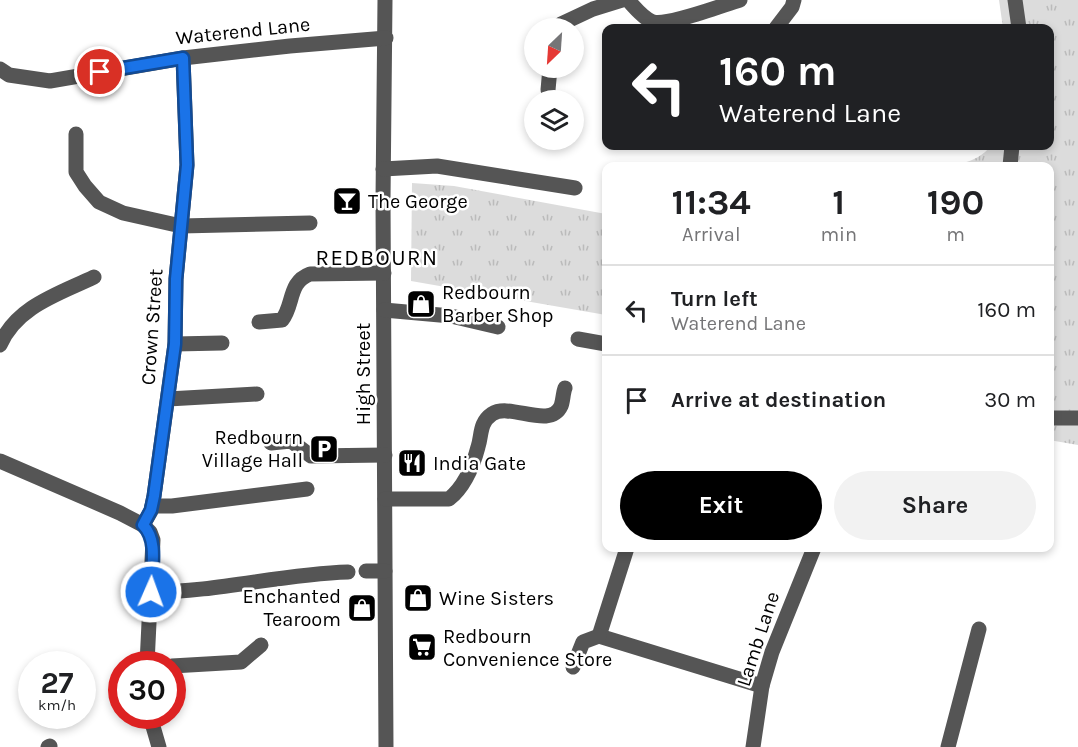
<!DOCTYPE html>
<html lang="en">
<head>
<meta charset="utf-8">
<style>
	:root { --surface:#fff; --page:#f2f2f2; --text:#202124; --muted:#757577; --line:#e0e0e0; --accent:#000 }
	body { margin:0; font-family:Karla,sans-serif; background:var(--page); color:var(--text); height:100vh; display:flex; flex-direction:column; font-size:22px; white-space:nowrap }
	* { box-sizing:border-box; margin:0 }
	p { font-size:20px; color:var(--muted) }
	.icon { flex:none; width:33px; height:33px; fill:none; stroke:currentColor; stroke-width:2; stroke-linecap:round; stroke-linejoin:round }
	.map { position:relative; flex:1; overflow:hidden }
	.side { position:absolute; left:602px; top:162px; width:452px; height:390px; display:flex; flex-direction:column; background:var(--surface); border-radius:12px; box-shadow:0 3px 9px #0003 }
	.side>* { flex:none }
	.top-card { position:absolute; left:602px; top:24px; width:452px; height:126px; border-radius:12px; box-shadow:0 3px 9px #0003; background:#202124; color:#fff; overflow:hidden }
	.needle { width:39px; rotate:205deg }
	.controls { position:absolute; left:524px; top:18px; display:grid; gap:12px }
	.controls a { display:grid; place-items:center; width:60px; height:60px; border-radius:50%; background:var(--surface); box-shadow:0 3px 9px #0003; font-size:30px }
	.speed { position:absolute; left:18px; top:651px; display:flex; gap:12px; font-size:30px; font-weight:700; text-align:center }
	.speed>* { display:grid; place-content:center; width:78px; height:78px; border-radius:50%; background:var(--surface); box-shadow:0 3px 9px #0003; line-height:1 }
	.speed small { font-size:15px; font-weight:400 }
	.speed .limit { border:9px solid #d22; background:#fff; color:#111 }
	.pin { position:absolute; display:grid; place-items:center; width:51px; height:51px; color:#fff; margin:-26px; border:3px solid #fff; border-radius:50%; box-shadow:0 2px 6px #0007 }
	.me { position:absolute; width:66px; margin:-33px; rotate:2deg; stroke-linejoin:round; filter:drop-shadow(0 0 4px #0008) }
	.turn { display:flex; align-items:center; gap:21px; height:126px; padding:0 18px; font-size:27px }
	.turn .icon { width:78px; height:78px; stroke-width:2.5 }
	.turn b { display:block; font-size:42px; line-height:51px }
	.eta { display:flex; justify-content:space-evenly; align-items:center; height:102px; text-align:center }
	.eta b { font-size:36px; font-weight:700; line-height:42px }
	.primary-button { display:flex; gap:12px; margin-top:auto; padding:12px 18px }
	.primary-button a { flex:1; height:69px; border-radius:36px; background:var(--accent); color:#fff; font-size:24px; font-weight:700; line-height:69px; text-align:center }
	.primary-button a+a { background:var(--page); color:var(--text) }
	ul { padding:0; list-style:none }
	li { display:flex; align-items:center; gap:18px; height:90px; padding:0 18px; border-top:2px solid var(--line) }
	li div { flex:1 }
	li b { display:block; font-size:22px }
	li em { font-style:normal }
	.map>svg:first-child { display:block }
</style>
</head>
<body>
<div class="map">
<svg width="1078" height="747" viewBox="0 0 1078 747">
	<defs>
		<pattern id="park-tufts" width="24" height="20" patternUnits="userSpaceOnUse" patternTransform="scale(1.5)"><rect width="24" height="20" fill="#dcdcdc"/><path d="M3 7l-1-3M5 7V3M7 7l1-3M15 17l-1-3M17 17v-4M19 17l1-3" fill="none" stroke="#bbb"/></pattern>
	</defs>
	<rect width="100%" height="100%" fill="#fff"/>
	<g fill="url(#park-tufts)">
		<path d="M999,0H1078V445L1049,440L1048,166H930C954,165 975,165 991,146H1048V28H1003Z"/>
		<path d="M412,183L454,186L606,214V315L411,281Z"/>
	</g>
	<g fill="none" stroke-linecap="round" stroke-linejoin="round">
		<g stroke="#555" stroke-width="15">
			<path d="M385,0L383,200L386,747"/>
			<path d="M628,0C634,7 644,19 653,22C668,26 723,5 740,0"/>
			<path d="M1015,0L1019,28"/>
			<path d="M558,28L561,24L593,9L622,0"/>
			<path d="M776,28L792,7L794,0"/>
			<path d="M0,69L9,75L50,81L183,58L290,46L386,38"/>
			<path d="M548,90L550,68"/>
			<path d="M76,134V172L85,186L99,202L123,213L181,226L310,223"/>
			<path d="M1010,166L1012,146"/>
			<path d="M383,169L437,166L575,188"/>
			<path d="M384,310L451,316L498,327"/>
			<path d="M259,322L282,320C294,305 288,282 310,274L384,273"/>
			<path d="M578,339L606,344"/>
			<path d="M175,344L222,343"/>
			<path d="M0,345C17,306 59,294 94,277"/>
			<path d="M168,399L257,394"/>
			<path d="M1048,418H1078"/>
			<path d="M271,443L291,441L311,456L385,455"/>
			<path d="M0,461L120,513L143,525"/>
			<path d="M385,499H449C464,487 473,466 478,447C482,435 479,423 492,414C510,402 550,430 561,406C563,401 563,393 565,388"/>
			<path d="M152,506H172L307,489"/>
			<path d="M627,548L599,636L762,686"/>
			<path d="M366,571H385"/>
			<path d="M151,592C217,592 282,574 348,572"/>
			<path d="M147,664L153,540L150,532L143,525L151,511L154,496L175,344L176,279L187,165L183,58"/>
			<path d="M172,666L241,662L261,645"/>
			<path d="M573,667L583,642L599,636"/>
			<path d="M150,716L159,747"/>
			<path d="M48,747L50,746"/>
			<path d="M753,747L762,686L772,652L814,548"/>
			<path d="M948,747L979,629"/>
		</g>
	</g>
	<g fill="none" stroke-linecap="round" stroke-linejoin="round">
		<g stroke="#114b97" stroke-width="15">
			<path id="route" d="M100,72L183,58L187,165L176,279L175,344L154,496L151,510L143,525C159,541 151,570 151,592"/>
		</g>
		<use href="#route" stroke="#1a73e8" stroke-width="10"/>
	</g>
	<defs>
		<g id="bar-square" transform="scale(1.5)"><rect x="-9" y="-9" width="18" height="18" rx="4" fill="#000" stroke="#fff"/><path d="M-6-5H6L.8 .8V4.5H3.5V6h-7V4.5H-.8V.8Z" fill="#fff"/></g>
		<g id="shop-square" transform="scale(1.5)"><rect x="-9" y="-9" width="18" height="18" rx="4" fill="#000" stroke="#fff"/><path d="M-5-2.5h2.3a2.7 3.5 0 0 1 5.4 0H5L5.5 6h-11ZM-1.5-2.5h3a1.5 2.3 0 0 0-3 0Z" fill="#fff"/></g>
		<g id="parking-square" transform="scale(1.5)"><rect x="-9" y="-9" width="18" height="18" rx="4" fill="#000" stroke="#fff"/><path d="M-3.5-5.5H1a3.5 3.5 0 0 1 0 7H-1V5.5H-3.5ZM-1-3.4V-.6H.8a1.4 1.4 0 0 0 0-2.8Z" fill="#fff"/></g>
		<g id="restaurant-square" transform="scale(1.5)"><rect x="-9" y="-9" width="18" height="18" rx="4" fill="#000" stroke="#fff"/><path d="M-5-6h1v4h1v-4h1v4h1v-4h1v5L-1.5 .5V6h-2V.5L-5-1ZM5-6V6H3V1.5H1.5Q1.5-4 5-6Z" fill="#fff"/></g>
		<g id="supermarket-square" transform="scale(1.5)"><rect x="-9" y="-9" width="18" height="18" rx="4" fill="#000" stroke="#fff"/><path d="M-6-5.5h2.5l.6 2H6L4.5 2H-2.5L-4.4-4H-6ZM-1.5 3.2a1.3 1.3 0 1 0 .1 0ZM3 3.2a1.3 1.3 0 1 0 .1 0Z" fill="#fff"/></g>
	</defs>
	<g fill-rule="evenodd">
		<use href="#bar-square" x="347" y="201"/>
		<use href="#shop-square" x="421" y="304"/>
		<use href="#parking-square" x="324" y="449"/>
		<use href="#restaurant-square" x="412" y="463"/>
		<use href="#shop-square" x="418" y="598"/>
		<use href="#shop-square" x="362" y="608"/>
		<use href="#supermarket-square" x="422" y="647"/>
	</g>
	<g text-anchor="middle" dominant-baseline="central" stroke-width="5" stroke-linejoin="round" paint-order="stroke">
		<g font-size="20" fill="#000" stroke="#fff">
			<text transform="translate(243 31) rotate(-6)">Waterend Lane</text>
			<text transform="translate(152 327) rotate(-86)">Crown Street</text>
			<text transform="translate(363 374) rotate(-90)">High Street</text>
			<text transform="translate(758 639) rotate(-72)">Lamb Lane</text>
		</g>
		<g font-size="20" fill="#000" stroke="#fff" text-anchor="start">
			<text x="368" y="201">The George</text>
			<text x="442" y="292">Redbourn<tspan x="442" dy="23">Barber Shop</tspan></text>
			<text x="303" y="437" text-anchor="end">Redbourn<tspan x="303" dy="23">Village Hall</tspan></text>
			<text x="433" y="463">India Gate</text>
			<text x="341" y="596" text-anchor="end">Enchanted<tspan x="341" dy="23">Tearoom</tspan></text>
			<text x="439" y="598">Wine Sisters</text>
			<text x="443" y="636">Redbourn<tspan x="443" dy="23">Convenience Store</tspan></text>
		</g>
		<g font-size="22" letter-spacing="1.5" fill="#000" stroke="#fff">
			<text x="377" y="258">REDBOURN</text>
		</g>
	</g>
</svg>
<div class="controls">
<a><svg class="needle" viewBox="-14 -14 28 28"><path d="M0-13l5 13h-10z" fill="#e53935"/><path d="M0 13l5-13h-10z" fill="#757577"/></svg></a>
<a><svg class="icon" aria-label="layers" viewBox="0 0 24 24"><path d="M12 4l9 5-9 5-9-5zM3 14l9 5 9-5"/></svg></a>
</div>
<div class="speed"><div>27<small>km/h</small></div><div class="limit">30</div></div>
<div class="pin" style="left:100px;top:72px;background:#d93025"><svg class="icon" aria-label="arrive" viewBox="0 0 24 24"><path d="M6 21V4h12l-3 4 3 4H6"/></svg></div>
<svg class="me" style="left:151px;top:592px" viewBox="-20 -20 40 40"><circle r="17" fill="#1a73e8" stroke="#fff" stroke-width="3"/><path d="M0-11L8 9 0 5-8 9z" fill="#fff"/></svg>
<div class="top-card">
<div class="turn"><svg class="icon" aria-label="left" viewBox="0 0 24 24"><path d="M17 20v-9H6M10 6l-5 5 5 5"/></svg><div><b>160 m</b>Waterend Lane</div></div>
</div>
<section class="side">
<div class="eta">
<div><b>11:34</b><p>Arrival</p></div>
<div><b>1</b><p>min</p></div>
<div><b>190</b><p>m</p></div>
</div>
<ul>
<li><svg class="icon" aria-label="left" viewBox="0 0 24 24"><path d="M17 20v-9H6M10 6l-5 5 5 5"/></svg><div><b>Turn left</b><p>Waterend Lane</p></div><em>160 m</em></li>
<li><svg class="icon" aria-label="arrive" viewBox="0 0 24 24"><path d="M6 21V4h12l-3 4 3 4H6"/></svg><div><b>Arrive at destination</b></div><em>30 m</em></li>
</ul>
<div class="primary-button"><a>Exit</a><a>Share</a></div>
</section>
</div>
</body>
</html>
